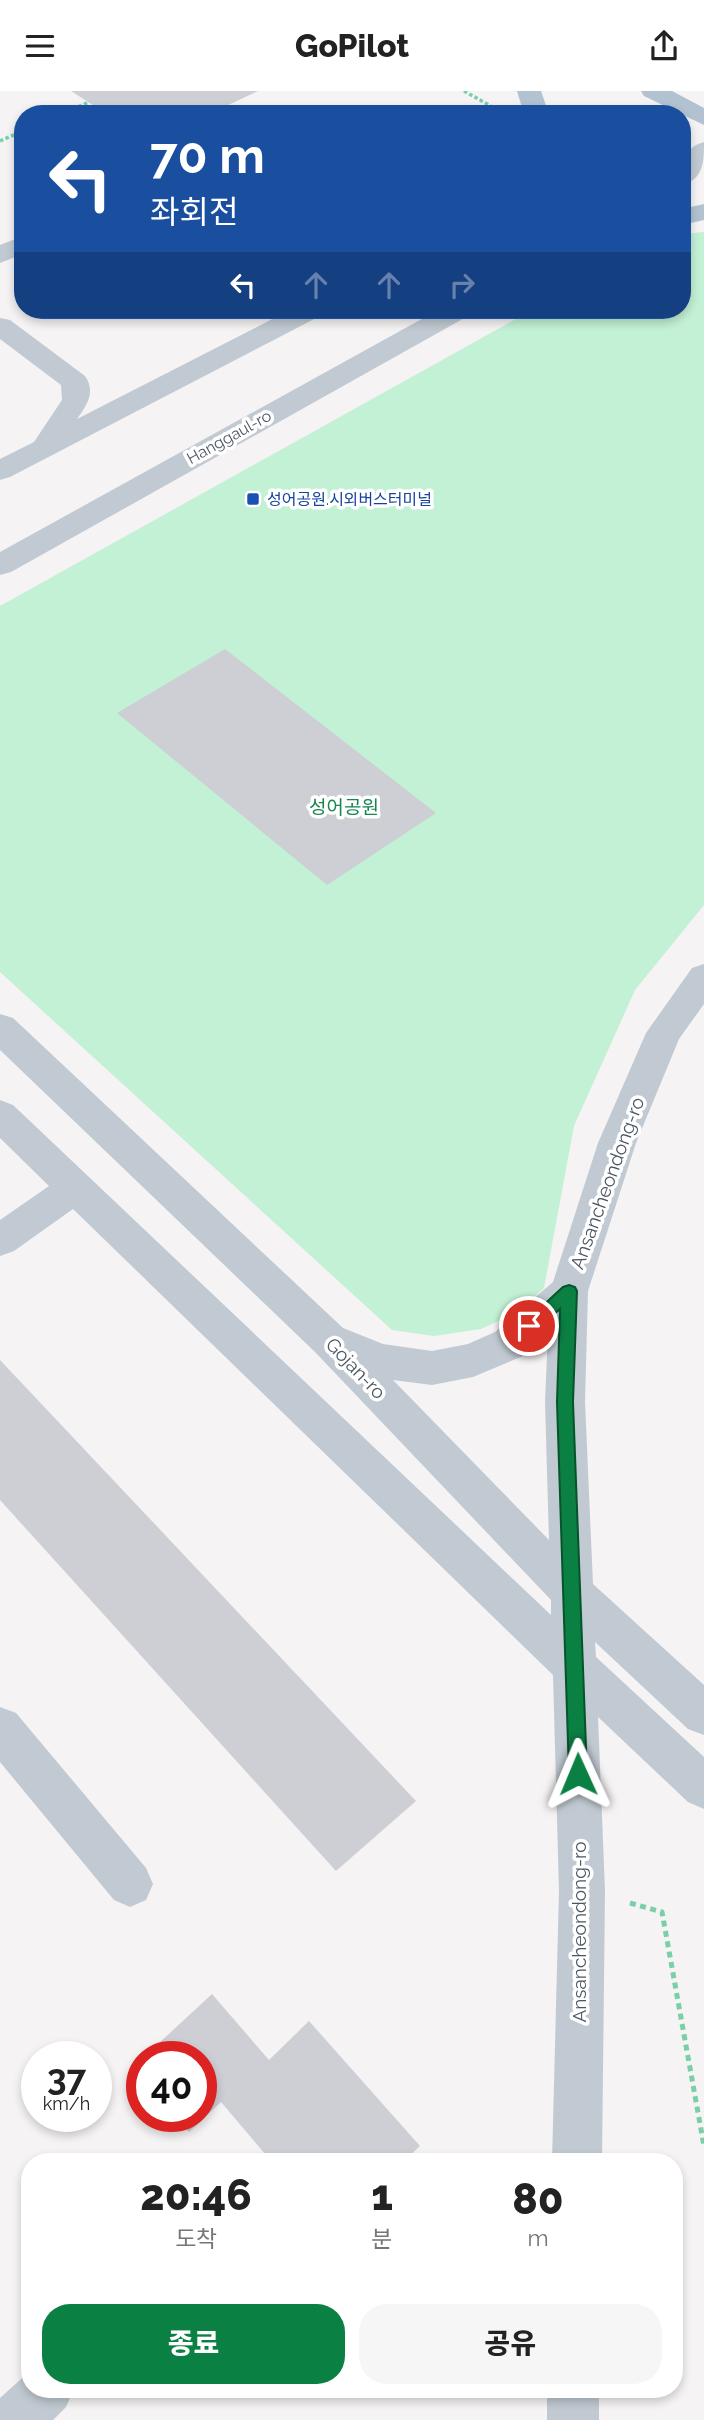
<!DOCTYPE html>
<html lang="ko">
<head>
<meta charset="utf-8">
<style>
	:root { --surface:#fff; --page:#f6f6f6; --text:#222; --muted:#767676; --accent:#0b8043 }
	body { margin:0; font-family:Raleway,"Noto Sans KR",sans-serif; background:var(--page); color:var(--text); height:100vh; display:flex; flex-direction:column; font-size:26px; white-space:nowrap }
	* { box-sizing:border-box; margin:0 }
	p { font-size:23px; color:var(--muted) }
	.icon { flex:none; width:38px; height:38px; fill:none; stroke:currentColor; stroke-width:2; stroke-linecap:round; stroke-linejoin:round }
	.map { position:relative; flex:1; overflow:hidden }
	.drawer { position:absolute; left:21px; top:2062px; width:662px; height:245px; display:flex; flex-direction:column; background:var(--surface); border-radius:28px; box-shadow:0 4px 10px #0003 }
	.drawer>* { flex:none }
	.top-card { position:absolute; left:14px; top:14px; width:677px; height:214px; border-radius:28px; box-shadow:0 4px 10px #0003; background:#1a4fa0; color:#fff; overflow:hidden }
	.speed { position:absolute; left:21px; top:1950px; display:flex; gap:14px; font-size:35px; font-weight:700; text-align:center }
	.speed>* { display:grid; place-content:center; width:91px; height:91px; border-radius:50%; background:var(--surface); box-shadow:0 4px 10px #0003; line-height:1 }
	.speed small { font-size:18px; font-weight:400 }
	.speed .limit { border:10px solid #d22; background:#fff; color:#111 }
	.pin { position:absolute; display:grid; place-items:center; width:60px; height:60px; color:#fff; margin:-30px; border:4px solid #fff; border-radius:50%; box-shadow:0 2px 7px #0007 }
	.me { position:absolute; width:77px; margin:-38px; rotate:359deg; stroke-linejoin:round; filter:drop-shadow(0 0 5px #0008) }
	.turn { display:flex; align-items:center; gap:24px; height:147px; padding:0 21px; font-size:32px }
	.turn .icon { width:91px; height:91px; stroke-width:2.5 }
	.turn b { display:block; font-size:49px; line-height:60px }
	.lanes { display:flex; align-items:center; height:66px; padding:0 21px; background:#0003; justify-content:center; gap:35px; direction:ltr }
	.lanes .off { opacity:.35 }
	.eta { display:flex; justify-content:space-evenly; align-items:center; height:119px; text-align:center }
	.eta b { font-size:42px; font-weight:800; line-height:49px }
	.primary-button { display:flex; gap:14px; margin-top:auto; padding:14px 21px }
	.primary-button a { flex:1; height:80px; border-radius:28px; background:var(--accent); color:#fff; font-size:28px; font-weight:800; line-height:80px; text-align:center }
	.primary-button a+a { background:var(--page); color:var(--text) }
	header { display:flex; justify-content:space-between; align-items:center; height:91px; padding:0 21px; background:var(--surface); font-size:32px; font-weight:800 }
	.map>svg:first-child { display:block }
</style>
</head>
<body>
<header><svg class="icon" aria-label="menu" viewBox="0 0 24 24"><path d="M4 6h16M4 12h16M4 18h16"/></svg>GoPilot<svg class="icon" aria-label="share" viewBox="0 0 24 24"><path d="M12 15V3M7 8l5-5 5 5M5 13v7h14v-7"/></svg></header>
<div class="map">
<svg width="704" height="2329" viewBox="0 0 704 2329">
	<rect width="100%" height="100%" fill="#f5f3f3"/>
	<path fill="#c3f1d5" d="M704,141V814L635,899L574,1035L544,1197L518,1221L481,1238L434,1245L392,1239L0,881V515L532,219H682L683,143Z"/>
	<g fill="#cdcfd5">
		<path d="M71,0H258L209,23H107Z"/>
		<path d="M225,558L436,722L327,794L117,622Z"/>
		<path d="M0,1269L416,1710L336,1780L0,1409Z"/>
		<path d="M212,1903L269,1969L309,1930L420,2055L404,2070H271L221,2011L189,2041L175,2025H201V1965H145Z"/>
	</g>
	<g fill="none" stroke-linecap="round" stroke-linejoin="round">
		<g stroke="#7ad0a6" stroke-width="3.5" stroke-dasharray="3.5 2.5" stroke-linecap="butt">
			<path d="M464,0L496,18"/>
			<path d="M62,23L89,11"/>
			<path d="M0,50L23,40"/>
		</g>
		<path stroke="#7ad0a6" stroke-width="5" stroke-dasharray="6 4.5" stroke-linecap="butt" d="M630,1812L662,1821L704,2055"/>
		<g fill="#c1cad2" fill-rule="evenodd">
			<path d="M704,51C704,70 704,88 682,94C682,75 682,57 704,51Z"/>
			<path d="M23,145V163L0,172V154Z"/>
			<path d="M290,219H324L320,225L10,386L0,389V368L34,351L62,309L61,294L0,248V227L10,229L85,285C96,301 87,314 77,328Z"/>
			<path d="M438,219H472L468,225L11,481L0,484V461Z"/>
			<path d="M704,873V913L679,948L636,1052L588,1200L585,1311L593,1493L704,1594V1644L688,1638L595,1551L596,1566L704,1666V1718L688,1711L598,1626L605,1800L602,2070H552L559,1800L553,1584L73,1118L14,1160L0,1165V1129L49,1095L0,1047V1009L13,1014L551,1524V1509L315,1261L0,959V923L13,927L343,1237L383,1253L432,1260L468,1253L495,1241L553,1191L598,1052L646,942L692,877ZM548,1243L545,1311L549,1449L393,1289L432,1294L473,1286L523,1265Z"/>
			<path d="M0,1616L16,1622L146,1777L153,1793L146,1809L130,1816L114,1809L0,1671Z"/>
			<path d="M30,2280V2298H74L66,2316L53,2329H0V2307Z"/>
			<rect x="547" y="2298" width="52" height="31"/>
		</g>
		<g fill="#b3c2d1" fill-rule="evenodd">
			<path d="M517,0H541L549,23H524Z"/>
			<path d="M641,0H672L704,17V34L644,5Z"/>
			<path d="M704,113V129L682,134V118Z"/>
		</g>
	</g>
	<path fill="#0b8043" stroke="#07532c" stroke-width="2" d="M569,1194L575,1196L577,1200L573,1311L587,1683L585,1689L578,1692L571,1689L569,1683L557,1311L560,1218L535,1240H524L521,1235L563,1196Z"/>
	<rect fill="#1a4fb4" stroke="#fff" stroke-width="2.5" x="246" y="401" width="14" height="14" rx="3.5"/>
	<g text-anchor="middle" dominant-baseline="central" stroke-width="7" stroke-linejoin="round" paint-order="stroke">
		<g font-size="16" fill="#4a5661" stroke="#fff">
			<text transform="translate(229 346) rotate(-29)">Hanggaul-ro</text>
		</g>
		<g font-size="16" fill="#164399" stroke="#fff" text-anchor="start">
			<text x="267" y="408">성어공원.시외버스터미널</text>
		</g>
		<g font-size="19" fill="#17864f" stroke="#fff">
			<text x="344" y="716">성어공원</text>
		</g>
		<g font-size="19" fill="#4a5661" stroke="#fff">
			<text transform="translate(607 1092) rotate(-70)">Ansancheondong-ro</text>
			<text transform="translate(356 1277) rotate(46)">Gojan-ro</text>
			<text transform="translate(579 1841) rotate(-90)">Ansancheondong-ro</text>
		</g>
	</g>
</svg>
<div class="speed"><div>37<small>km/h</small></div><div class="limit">40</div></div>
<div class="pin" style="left:529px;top:1235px;background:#d93025"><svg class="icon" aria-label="arrive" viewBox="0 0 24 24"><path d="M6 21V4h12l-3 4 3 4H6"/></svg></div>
<svg class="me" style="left:578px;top:1683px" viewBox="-20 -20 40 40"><path d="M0-17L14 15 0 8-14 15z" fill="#0b8043" stroke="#fff" stroke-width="4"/></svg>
<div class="top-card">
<div class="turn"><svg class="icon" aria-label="left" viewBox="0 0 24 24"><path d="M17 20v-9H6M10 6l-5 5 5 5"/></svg><div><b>70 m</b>좌회전</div></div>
<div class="lanes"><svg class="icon" aria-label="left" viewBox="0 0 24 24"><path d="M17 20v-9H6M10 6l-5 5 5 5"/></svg><svg class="icon off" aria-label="ahead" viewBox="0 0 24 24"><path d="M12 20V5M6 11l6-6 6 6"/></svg><svg class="icon off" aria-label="ahead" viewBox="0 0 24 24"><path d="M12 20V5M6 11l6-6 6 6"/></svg><svg class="icon off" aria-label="right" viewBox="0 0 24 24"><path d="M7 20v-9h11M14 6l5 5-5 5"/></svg></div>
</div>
<section class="drawer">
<div class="eta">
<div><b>20:46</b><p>도착</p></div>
<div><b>1</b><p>분</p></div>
<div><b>80</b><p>m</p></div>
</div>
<div class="primary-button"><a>종료</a><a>공유</a></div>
</section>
</div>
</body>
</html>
